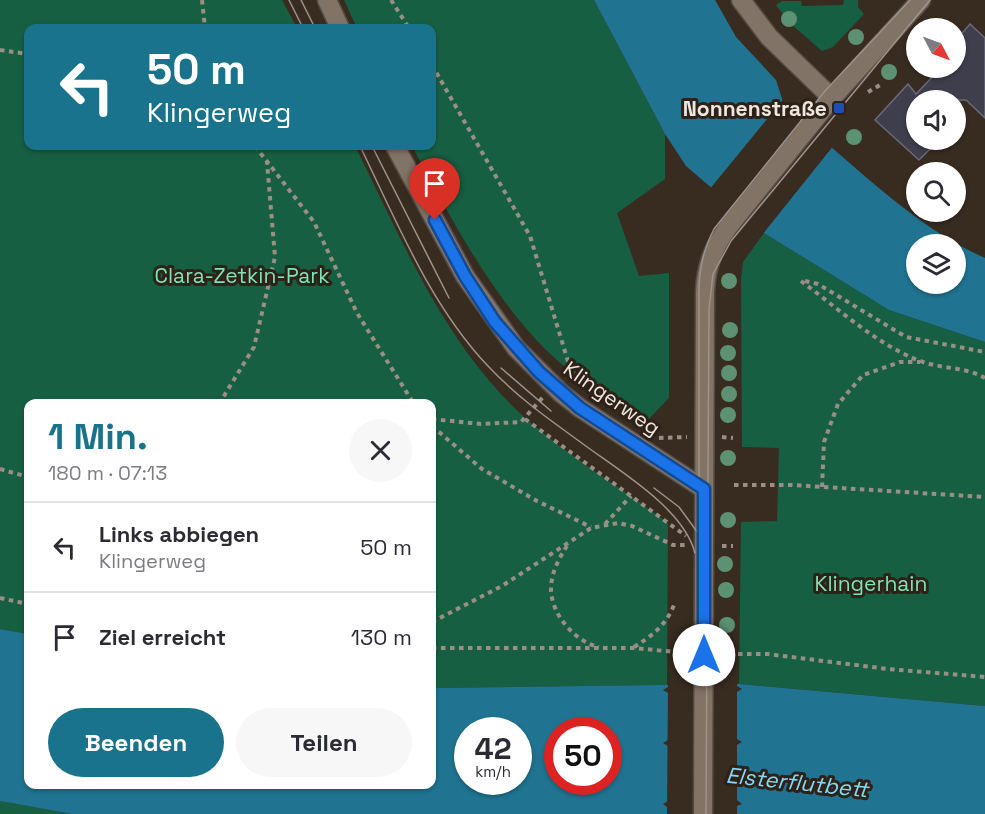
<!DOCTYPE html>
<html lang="de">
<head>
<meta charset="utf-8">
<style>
	:root { --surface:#fff; --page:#f7f7f7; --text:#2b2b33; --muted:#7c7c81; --line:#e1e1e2; --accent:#1a738c }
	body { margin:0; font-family:"Space Grotesk",sans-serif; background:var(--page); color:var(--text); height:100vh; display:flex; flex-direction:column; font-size:22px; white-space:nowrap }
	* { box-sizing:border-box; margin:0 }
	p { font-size:20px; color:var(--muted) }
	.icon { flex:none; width:33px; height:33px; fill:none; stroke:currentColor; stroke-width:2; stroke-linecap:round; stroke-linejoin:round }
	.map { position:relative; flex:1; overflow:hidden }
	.side { position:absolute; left:24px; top:399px; width:412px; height:390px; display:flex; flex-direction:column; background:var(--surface); border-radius:12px; box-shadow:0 2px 4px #0004 }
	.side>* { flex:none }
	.top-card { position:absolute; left:24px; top:24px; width:412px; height:126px; border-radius:12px; box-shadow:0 2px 4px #0004; background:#1a738c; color:#fff; overflow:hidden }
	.needle { width:39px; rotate:131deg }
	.controls { position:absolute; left:906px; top:18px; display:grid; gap:12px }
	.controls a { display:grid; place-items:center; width:60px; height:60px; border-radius:50%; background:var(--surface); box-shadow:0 2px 4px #0004; font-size:30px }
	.speed { position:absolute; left:454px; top:717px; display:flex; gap:12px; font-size:30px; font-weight:700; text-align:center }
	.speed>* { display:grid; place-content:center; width:78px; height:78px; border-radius:50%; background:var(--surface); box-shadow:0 2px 4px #0004; line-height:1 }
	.speed small { font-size:15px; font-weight:400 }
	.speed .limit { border:9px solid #d22; background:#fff; color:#111 }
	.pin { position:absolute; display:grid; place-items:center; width:51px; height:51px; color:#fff; margin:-62px -26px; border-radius:50% 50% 50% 0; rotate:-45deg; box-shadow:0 0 6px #0007 }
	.pin .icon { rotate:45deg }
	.me { position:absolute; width:66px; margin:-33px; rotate:0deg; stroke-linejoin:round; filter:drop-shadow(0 0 4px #0008) }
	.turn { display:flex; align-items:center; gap:21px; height:126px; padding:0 24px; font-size:27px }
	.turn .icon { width:78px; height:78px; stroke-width:2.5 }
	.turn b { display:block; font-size:42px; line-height:51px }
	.round { display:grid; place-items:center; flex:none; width:63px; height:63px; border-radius:32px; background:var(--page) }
	.summary { display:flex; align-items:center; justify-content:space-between; height:102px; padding:0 24px }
	h1 { font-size:36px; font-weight:600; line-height:45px; color:var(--accent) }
	.cta { display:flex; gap:12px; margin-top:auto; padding:12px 24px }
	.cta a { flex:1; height:69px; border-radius:36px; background:var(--accent); color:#fff; font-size:24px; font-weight:600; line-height:69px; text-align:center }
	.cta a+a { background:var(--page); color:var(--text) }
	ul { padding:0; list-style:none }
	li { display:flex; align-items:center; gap:18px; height:90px; padding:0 24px; border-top:2px solid var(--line) }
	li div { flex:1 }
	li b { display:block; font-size:22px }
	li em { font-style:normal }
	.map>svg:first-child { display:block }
</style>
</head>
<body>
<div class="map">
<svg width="985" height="814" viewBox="0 0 985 814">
	<rect width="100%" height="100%" fill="#382c21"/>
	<g fill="#175f43">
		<path d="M0,0H282L297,28H28V146H355C404,244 447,351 532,424C575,460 624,490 668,523L667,685L432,688V404H28V634L0,629Z"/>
		<path d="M344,0H594L665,134V179L617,213L639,276L669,273V398L644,424C612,400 574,378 545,349C488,291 450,216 412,146H432V28H357Z"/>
		<path d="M844,0H858V7L864,14L833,47L822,51L791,24L776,5L782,1H801L802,6L843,5Z"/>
		<path d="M764,233L889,310L985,342V706L739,684L741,522L777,521L779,448L742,447L741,279L743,262Z"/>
		<path d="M0,801L72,814H0Z"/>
	</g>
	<g fill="#207491" fill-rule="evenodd">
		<path d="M594,0H715L736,37L776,80L783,102L797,117C852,164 918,229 985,258V342L889,310L764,233L686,166L665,134ZM916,244H956V284H916Z"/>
		<path d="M0,629L28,634V784H432V688L739,684L985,706V814H72L0,801ZM737,686L742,689L737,692L668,693L663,690L668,687ZM468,730H519V782H468ZM558,730H609V782H558ZM737,739L742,742L737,745L668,746L663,743L668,740ZM737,800L742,804L737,806L667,807L663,804L668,801Z"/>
	</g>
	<g fill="#382c21">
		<path d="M785,97L799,114L834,145L762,235L709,190Z"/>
		<path d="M737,681V814H667L668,682Z"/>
	</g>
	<path fill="#3f3e4d" stroke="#6a697a" stroke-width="1.5" d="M970,24L985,38V118L966,100H916V140H939L919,160L875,120L908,84L916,94L941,68H956V40Z"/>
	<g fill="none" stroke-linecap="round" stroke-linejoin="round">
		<g stroke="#554b42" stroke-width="21">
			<path id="minor" d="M741,0L769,37L832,98"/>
		</g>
		<g stroke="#554b42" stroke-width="21">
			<g id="secondary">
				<path d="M327,0L340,28"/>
				<path d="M395,146L465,276L516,348L561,393L580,408L704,489"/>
				<path d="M703,814L705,292C706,264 715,243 733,221L832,98L921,0"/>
			</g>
		</g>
		<g stroke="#998f86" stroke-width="4" stroke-dasharray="4.5 4.5" stroke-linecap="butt">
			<path d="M202,0L205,28"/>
			<path d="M391,0L409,28"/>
			<path d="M0,50L28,54"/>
			<path d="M432,65L530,236L573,378"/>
			<path d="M868,92L880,85"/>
			<path d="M255,146L314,222L357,313L414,404"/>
			<path d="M801,281C839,309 878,346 923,362C944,369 966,367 985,378"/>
			<path d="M805,281L818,284L906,337L985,352"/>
			<path d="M219,404L254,347L275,257L267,162"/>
			<path d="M432,419L481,424L521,422L543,397"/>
			<path d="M525,419L686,536"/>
			<path d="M432,426L482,469L537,501L591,527"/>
			<path d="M722,437L733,438"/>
			<path d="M659,438L687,437"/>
			<path d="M0,469L28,477"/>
			<path d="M734,485H792L985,497"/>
			<path d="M822,487L824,442L838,404L863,375L900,362H920"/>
			<path d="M605,524L631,496"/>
			<path d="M567,546C559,558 551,573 551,589C551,614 575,642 599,647"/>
			<path d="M722,546H733"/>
			<path d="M0,598L28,604"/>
			<path d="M432,622L502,586L591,528L618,523L632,526L673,545H688"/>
			<path d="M634,647C652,636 666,625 674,605"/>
			<path d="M432,648H634L686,653"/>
			<path d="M720,654H767L888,669L985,677"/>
		</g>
		<use href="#minor" stroke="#827367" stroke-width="18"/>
		<use href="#secondary" stroke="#827367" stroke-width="18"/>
		<g stroke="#9d938b" stroke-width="1.5">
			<path d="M289,0L303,28"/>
			<path d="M301,0L315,28"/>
			<path d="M360,146C396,220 430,305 488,366C515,395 547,418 579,441C616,469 683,507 695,553"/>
			<path d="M372,146L449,298"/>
			<path d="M501,368L551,411"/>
			<path d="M654,488L679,507L698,533"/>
			<path d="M699,604V288C700,265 704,249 714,229L825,91L910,0"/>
			<path d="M706,814L709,309L713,274L731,241L930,0"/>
		</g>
	</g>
	<g fill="#5d9173">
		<circle cx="789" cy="19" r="8"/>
		<circle cx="856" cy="37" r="8"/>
		<circle cx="889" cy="72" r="8"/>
		<circle cx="854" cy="137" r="8"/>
		<circle cx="729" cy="281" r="8"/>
		<circle cx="730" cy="330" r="8"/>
		<circle cx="728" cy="353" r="8"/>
		<circle cx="729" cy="373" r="8"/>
		<circle cx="729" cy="394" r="8"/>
		<circle cx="728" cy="415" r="8"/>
		<circle cx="728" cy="458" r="8"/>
		<circle cx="728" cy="520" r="8"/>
		<circle cx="725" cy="564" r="8"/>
		<circle cx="726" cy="590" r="8"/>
		<circle cx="727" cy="625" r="8"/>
	</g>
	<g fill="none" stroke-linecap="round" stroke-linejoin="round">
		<g stroke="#114b97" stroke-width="15">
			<path id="route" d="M435,220L465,276L495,322L539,372L580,408L704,489V655"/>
		</g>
		<use href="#route" stroke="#1a73e8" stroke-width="10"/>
	</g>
	<rect fill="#1a4fb4" stroke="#2e2218" stroke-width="2" x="833" y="102" width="12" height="12" rx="3"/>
	<g text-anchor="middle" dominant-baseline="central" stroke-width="6" stroke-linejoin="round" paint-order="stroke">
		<g font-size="21" font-weight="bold" fill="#efe6e0" stroke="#2e2218" text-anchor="end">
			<text x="827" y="108">Nonnenstraße</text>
		</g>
		<g font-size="21" fill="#7ce4b6" stroke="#2e2218">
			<text x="242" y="275">Clara-Zetkin-Park</text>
			<text x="871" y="583">Klingerhain</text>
		</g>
		<g font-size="21" fill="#efe6e0" stroke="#2e2218">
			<text transform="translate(612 398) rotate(35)">Klingerweg</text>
		</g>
		<g font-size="22" font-style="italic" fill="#83d8fa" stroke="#2e2218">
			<text transform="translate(797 782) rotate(6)">Elsterflutbett</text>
		</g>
	</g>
</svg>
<div class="controls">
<a><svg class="needle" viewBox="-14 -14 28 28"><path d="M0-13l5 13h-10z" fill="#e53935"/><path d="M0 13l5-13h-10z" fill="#7c7c81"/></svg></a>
<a><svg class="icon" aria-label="sound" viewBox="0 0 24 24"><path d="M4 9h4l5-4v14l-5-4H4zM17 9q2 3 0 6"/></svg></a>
<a><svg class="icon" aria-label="search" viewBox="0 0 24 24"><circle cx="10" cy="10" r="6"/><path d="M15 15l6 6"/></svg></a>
<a><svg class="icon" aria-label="layers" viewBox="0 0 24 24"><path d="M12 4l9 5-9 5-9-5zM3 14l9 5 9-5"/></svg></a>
</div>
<div class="speed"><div>42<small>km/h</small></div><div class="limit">50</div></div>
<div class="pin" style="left:435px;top:220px;background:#d93025"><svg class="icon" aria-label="arrive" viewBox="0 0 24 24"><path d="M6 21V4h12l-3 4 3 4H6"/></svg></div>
<svg class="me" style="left:704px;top:655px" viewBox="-20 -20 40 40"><circle r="19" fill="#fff"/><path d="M0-13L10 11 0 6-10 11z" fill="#1a73e8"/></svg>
<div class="top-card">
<div class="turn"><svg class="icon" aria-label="left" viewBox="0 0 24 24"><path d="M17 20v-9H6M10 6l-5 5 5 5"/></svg><div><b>50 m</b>Klingerweg</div></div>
</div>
<section class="side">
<div class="summary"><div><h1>1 Min.</h1><p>180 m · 07:13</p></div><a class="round"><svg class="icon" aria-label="close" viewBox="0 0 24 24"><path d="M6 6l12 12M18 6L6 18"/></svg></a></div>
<ul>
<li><svg class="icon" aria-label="left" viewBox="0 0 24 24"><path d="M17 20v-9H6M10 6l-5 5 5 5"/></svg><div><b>Links abbiegen</b><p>Klingerweg</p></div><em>50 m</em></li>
<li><svg class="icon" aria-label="arrive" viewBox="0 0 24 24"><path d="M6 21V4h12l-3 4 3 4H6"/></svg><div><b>Ziel erreicht</b></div><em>130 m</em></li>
</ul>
<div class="cta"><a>Beenden</a><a>Teilen</a></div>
</section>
</div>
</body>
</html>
